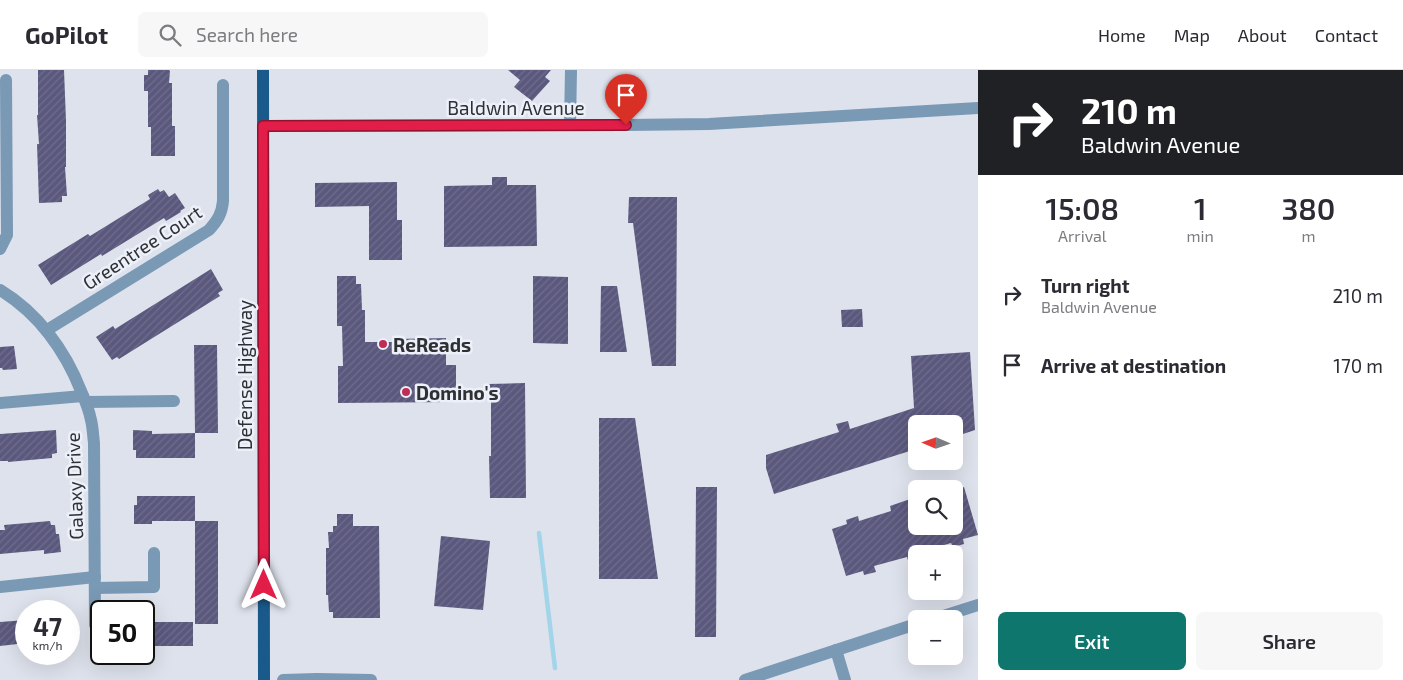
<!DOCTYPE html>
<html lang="en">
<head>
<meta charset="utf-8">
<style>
	:root { --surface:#fff; --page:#f7f7f7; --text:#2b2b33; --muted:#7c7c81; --line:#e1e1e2; --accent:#0f766e }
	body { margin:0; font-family:"Exo 2",sans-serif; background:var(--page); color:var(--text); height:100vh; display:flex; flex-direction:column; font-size:19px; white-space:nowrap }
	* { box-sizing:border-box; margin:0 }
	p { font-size:16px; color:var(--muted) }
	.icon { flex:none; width:28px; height:28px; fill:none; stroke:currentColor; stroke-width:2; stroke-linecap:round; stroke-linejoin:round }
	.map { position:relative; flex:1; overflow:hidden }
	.drawer { display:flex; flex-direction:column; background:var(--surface); width:425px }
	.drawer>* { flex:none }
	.banner { background:#202124; color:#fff; overflow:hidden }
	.needle { width:32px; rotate:272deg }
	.controls { position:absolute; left:908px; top:345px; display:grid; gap:10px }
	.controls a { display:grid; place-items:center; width:55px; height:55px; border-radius:8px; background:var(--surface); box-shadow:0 5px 20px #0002; font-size:25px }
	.speed { position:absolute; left:15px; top:530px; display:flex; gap:10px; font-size:25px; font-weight:700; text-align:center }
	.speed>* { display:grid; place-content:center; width:65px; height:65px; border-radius:50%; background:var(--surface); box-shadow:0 5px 20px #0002; line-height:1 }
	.speed small { font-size:12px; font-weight:400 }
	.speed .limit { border:2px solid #111; border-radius:8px; background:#fff; color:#111 }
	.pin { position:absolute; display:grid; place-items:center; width:42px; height:42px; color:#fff; margin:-51px -21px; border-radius:50% 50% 50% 0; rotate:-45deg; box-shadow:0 0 5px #0007 }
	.pin .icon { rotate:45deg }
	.me { position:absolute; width:55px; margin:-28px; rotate:0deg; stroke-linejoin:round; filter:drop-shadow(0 0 4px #0008) }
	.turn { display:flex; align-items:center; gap:18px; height:105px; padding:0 20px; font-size:22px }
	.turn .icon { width:65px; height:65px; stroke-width:2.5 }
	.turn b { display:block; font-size:35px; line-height:42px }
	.eta { display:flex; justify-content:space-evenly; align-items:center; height:85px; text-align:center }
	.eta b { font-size:30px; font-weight:600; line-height:35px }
	.cta { display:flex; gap:10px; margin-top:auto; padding:10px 20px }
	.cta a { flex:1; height:58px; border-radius:8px; background:var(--accent); color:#fff; font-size:20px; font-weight:600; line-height:58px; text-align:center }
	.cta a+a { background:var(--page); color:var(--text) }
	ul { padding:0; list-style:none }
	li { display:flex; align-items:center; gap:15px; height:70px; padding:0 20px }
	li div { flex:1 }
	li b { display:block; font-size:19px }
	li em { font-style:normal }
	header { display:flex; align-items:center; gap:30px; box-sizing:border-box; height:70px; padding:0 25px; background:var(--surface); border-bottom:1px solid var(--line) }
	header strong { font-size:24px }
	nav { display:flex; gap:28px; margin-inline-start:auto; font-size:18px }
	.search { width:350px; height:45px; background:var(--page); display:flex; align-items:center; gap:12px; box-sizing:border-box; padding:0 18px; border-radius:8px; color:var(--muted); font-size:19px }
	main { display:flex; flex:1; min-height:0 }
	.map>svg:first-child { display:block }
</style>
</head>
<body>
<header>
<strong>GoPilot</strong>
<div class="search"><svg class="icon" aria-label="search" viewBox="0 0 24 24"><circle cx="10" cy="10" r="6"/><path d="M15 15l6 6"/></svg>Search here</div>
<nav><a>Home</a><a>Map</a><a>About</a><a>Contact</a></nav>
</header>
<main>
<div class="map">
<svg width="978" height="610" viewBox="0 0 978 610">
	<defs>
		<pattern id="building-hatch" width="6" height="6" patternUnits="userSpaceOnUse" patternTransform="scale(1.25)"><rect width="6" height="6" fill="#5b587e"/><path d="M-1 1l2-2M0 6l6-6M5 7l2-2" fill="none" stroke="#6f6d8c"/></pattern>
	</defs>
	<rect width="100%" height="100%" fill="#dee2ec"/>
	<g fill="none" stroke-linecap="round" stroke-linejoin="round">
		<path stroke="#a2d4ea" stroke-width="4.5" d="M539,463L555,598"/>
	</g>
	<g fill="url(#building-hatch)">
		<path d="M38,0H64L66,51V97H65L67,126H62V132L39,133L37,74H39L37,45H38Z"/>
		<path d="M148,0H169L170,1L169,13H172V56H175V86H151V57H148V21H144V5H148Z"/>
		<path d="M508,0H551L545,7L550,11L532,31L514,17L520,10Z"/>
		<path d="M492,107H507V115H536L537,176L444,177V116L492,115Z"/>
		<path d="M397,112V150H402V190H369V136L315,137V113Z"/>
		<path d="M158,119L160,122L164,120L169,127L175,123L185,138L180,141L181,142L166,151L164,148L102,186L101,184L51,215L38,195L88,164L90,166L150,129L148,125Z"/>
		<path d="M629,127H677L676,296H652L633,153H628Z"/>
		<path d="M211,199L223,220L218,223L220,226L119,289L117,287L112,290L96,267L113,256L115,259Z"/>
		<path d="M337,206H356V214H361L362,240H365V272H395V269L446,268V295H456V332L338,333V296H343L342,256H337Z"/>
		<path d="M533,206L568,207V274L533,273Z"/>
		<path d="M601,216H617L627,282H600Z"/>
		<path d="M862,239L863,257H842L841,240Z"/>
		<path d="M194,275H217L218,363H195Z"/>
		<path d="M14,276L17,299L3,300L2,298H0V277Z"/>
		<path d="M970,282L975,360L954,367V354H916V379L774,424L766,398V385L839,362L836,354L848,351L850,359L914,338L911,286Z"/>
		<path d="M525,313L526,428H490L489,386H491V328H488V314Z"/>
		<path d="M599,348H635L658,509H599Z"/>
		<path d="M56,360L57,383L52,384V388L8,392V391H0V364Z"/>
		<path d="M133,360L152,361V364L195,363V388H136V380H133Z"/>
		<path d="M696,417H717L716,567H695Z"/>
		<path d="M964,417L978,465L963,469L964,474L953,477L951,473L916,483V508H913L907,487L874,496L876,502L864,505L863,501L846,506L832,459L847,454L846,450L858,446L859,451L891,441L890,436L916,427V456H954V420Z"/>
		<path d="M137,426H195V451H152V454H134V435H137Z"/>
		<path d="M337,444H353V456H379L380,548H333V542H329L328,525H326V478H329L328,462H333V456H337Z"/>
		<path d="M50,451L51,455H55L56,464H59L61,482L44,484V480L0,484V460H5L4,455Z"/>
		<rect x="195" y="451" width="23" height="103"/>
		<path d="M441,466L490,471L483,540L434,536Z"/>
		<path d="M26,550V573L0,576V552Z"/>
		<rect x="144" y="552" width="49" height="24"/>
	</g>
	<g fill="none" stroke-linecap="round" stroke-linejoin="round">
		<g stroke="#7a99b5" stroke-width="12">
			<path d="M570,55L571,0"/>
			<path d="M263,56L626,55L709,54L978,38"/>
			<path d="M0,179L7,165L6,10"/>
			<path d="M0,220C38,243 65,280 81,321C85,330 89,340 91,350C93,358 93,366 94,373L95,555"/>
			<path d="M47,260L209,160C218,150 222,143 223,131V15"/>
			<path d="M86,332L174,331"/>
			<path d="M0,333L83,326"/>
			<path d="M0,517L95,507"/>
			<path d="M95,518L154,517V483"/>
			<path d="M934,549L978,535"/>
			<path d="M836,580L845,610"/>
			<path d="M283,610L317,609L371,610"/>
			<path d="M745,610L916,554"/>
		</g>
		<path stroke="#1a5a8b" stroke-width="12" d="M263,0L264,610"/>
	</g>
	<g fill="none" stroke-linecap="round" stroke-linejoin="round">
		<g stroke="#92132f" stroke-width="12">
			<path id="route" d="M264,515L263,56L626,55"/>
		</g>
		<use href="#route" stroke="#e11d48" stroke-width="9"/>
	</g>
	<g fill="#be2e54" stroke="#ecf0f9" stroke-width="2">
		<circle cx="383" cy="274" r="5"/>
		<circle cx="406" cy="322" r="5"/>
	</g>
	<g text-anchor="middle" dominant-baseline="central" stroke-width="5" stroke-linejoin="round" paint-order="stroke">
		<g font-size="19" fill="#2f3034" stroke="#ecf0f9">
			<text x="516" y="37">Baldwin Avenue</text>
			<text transform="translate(142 177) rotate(-33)">Greentree Court</text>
			<text transform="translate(244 305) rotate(-90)">Defense Highway</text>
			<text transform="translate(74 416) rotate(-92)">Galaxy Drive</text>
		</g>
		<g font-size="19" font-weight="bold" fill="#2f3034" stroke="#ecf0f9" text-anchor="start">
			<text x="393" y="274">ReReads</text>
			<text x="416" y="322">Domino's</text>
		</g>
	</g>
</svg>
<div class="controls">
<a><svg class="needle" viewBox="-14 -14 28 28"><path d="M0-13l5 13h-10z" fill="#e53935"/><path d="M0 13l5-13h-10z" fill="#7c7c81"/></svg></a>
<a><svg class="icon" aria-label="search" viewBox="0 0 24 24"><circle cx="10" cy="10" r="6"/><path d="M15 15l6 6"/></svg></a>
<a>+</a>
<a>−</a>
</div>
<div class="speed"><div>47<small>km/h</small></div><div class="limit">50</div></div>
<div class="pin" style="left:626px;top:55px;background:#d93025"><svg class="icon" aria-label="arrive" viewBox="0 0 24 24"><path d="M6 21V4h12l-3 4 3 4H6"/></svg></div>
<svg class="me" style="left:264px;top:515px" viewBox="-20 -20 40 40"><path d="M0-17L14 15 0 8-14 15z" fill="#e11d48" stroke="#fff" stroke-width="4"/></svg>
</div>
<section class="drawer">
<div class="banner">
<div class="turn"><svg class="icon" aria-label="right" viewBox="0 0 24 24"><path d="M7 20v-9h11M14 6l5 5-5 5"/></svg><div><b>210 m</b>Baldwin Avenue</div></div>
</div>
<div class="eta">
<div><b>15:08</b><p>Arrival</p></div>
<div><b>1</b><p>min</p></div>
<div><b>380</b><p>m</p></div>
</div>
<ul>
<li><svg class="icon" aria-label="right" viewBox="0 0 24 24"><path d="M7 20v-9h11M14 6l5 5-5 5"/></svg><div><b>Turn right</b><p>Baldwin Avenue</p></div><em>210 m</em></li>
<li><svg class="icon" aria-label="arrive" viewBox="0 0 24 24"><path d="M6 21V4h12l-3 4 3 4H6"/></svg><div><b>Arrive at destination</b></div><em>170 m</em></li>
</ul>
<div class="cta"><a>Exit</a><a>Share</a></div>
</section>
</main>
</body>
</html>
